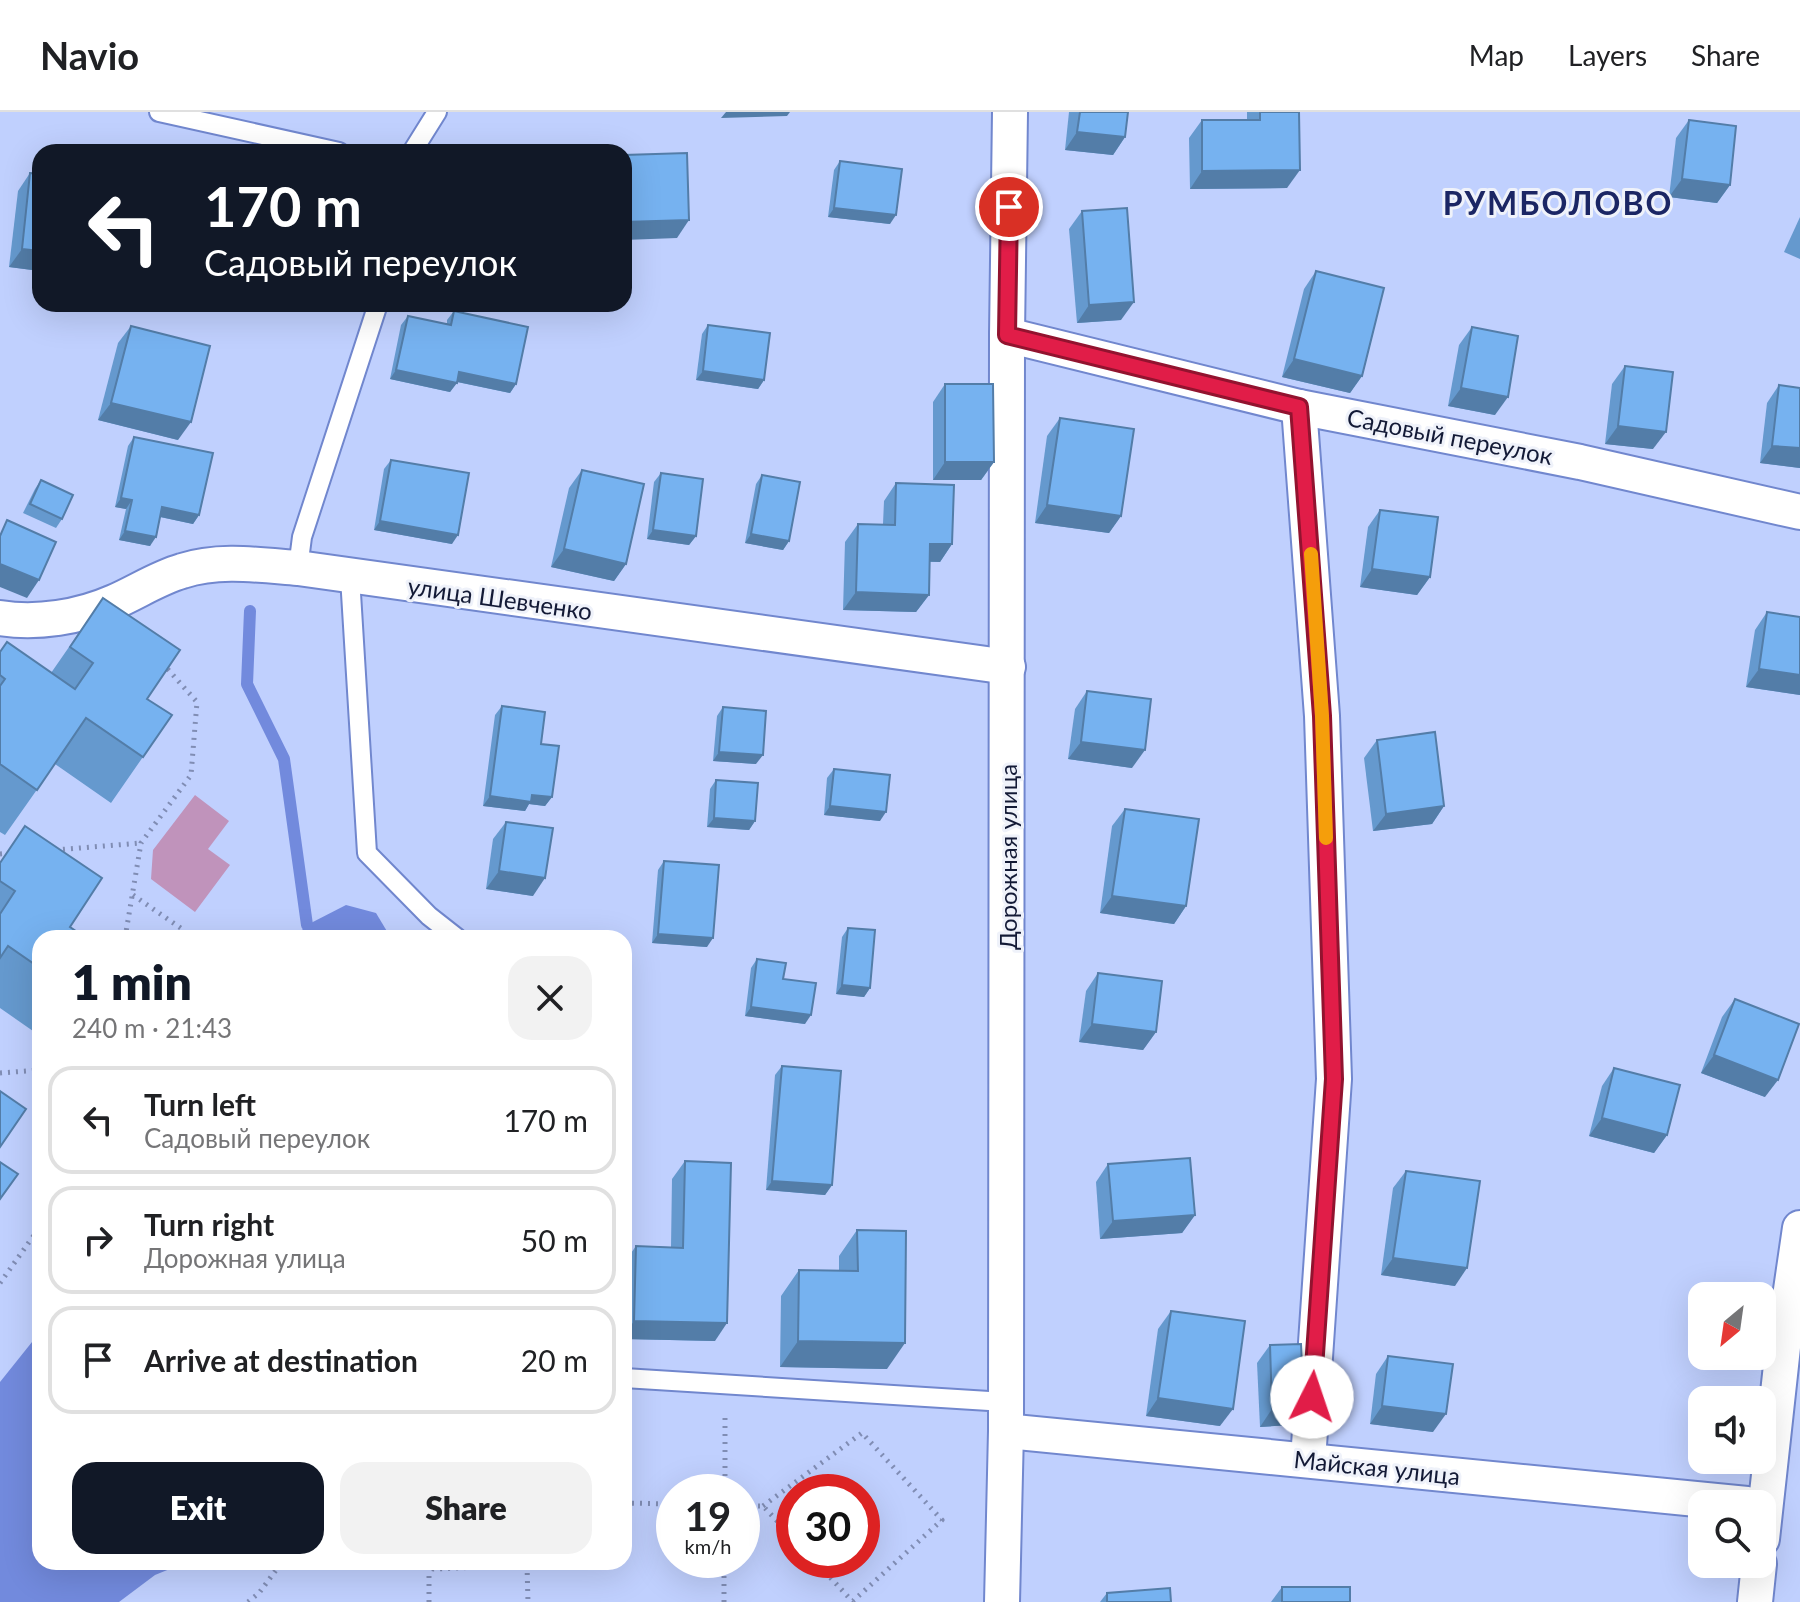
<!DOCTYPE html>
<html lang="en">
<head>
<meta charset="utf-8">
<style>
	:root { --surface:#fff; --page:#f2f2f2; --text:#202124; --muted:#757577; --line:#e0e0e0; --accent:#111827 }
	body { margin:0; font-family:Lato,sans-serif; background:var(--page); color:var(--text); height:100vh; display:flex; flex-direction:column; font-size:30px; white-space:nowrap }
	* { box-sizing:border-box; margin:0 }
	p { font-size:26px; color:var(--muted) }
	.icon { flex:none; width:44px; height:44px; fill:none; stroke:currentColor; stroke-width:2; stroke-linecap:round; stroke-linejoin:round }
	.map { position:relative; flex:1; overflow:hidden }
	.drawer { position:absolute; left:32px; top:818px; width:600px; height:640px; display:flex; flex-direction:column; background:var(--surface); border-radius:24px; box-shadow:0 8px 32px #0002 }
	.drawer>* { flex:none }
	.banner { position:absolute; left:32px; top:32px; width:600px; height:168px; border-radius:24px; box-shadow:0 8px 32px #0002; background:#111827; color:#fff; overflow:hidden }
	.needle { width:52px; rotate:209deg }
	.fabs { position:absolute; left:1688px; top:1170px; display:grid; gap:16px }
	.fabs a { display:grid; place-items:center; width:88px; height:88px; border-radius:16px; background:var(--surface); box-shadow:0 8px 32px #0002; font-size:40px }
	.speed { position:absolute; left:656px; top:1362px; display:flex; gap:16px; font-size:40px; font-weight:700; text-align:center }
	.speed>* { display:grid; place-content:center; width:104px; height:104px; border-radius:50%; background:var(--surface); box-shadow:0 8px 32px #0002; line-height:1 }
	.speed small { font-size:20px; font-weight:400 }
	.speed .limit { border:12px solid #d22; background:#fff; color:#111 }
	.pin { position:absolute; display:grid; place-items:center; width:68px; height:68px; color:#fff; margin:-34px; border:4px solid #fff; border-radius:50%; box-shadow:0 2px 8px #0007 }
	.me { position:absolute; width:88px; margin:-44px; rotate:4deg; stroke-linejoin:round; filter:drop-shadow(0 0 6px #0008) }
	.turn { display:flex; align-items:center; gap:28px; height:168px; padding:0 40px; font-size:36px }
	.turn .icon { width:104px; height:104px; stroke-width:2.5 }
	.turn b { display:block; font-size:56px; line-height:68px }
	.round { display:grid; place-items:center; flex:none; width:84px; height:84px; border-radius:24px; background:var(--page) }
	.summary { display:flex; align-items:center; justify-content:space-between; height:136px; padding:0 40px }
	h1 { font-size:48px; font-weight:800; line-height:60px; color:var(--accent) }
	.cta { display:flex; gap:16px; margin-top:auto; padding:16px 40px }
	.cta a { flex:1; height:92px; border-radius:24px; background:var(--accent); color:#fff; font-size:32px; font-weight:800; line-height:92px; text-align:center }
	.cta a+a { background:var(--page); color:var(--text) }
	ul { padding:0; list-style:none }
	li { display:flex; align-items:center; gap:24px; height:108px; margin:0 16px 12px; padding:0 24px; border:4px solid var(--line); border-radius:24px }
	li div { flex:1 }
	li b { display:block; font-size:30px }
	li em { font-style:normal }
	header { display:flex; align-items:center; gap:48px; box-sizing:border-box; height:112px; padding:0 40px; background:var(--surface); border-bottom:2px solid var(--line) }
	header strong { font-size:38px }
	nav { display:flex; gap:44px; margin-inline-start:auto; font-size:28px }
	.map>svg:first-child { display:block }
</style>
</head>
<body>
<header>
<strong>Navio</strong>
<nav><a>Map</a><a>Layers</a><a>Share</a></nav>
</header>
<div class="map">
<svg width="1800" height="1490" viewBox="0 0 1800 1490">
	<rect width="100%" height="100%" fill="#c0d0fe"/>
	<path fill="#c093bb" d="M195,683L229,709L208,737L230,753L195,800L151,767L153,738Z"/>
	<g fill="#728add">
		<path d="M346,793L376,801L391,826H294L307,813Z"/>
		<path d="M40,1220V1450H187L155,1463L119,1490H0V1270Z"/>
	</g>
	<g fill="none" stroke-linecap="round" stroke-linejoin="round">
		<path stroke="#728add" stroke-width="12" d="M250,499L247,572L284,647L307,813"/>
		<g stroke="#7187ce" stroke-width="22">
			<g id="lane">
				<path d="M159,0L339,40"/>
				<path d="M412,40L437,0"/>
				<path d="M298,456L302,425L378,192"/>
				<path d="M350,465L367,741L429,804L457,826"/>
				<path d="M624,1266L1005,1290"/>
			</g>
		</g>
		<g stroke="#7187ce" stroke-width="38">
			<g id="street">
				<path d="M1007,223L1299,295L1580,350L1800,400"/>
				<path d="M1299,295L1322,604L1334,967L1308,1348"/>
				<path d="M0,506C37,512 80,505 114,490C137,480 158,466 182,459C219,447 259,453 298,456L1008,555"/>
				<path d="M1006,1319L1747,1392"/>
				<path d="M1762,1427L1784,1226L1800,1116"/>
				<path d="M1002,1490L1006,1319L1007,223L1010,0"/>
				<path d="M1755,1490L1759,1452"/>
			</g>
		</g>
		<g stroke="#808db4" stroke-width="5" stroke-dasharray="2 6" stroke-linecap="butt">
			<path d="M55,738L141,731"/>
			<path d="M0,742L13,741"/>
			<path d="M133,783L182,817"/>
			<path d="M125,826L141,731L191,663L197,590L164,553"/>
			<path d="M0,961L40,958"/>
			<path d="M0,1171L37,1119L40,1104"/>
			<path d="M725,1380V1301"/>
			<path d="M624,1391L674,1392"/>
			<path d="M742,1394H763L794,1427"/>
			<path d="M763,1394L862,1321L942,1408L853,1489"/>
			<path d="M814,1448L853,1490"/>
			<path d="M409,1450L434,1457L547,1452L552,1450"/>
			<path d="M527,1453L528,1490"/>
			<path d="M248,1490L259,1481L282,1450"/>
			<path d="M429,1490V1450"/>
			<path d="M724,1490V1448"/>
		</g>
		<use href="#lane" stroke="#fff" stroke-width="18"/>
		<use href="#street" stroke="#fff" stroke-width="34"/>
	</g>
	<g fill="#6599ce">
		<path d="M1069,0H1128L1125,25L1113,43L1065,38Z"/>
		<path d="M1247,0H1299L1287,76L1190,77L1189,26L1202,8H1247Z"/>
		<path d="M1689,8L1730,73L1717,91L1669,85L1676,26Z"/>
		<path d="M840,49L890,112L828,105L834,58Z"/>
		<path d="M30,61L40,159L9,155L18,79Z"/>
		<path d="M1082,99L1121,208L1077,211L1069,117Z"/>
		<path d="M1800,105V147L1784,140Z"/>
		<path d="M1316,159L1362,264L1350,281L1282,265L1304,177Z"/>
		<path d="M454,199L516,272L510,281L457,270L450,280L390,267L401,213L408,204L447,212V208Z"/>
		<path d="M708,213L764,268L758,277L696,268L702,222Z"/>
		<path d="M131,214L178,328L98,308L118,231Z"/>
		<path d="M1472,215L1495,303L1448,294L1459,233Z"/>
		<path d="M1625,254L1653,337L1605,332L1612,272Z"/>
		<path d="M945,272L994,350L981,368H933V290Z"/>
		<path d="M1779,273L1800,276V356L1760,351L1767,291Z"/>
		<path d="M1060,306L1121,404L1109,421L1035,411L1047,324Z"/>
		<path d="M134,325L199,403L193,412L160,405L150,434L119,428L126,397L115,395L128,334Z"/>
		<path d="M391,348L452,432L374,418L384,357Z"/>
		<path d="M582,358L626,452L614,469L551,455L569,376Z"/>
		<path d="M661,361L696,424L689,433L647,427L654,370Z"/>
		<path d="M762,363L789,429L783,438L745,431L756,372Z"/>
		<path d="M41,368L62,407L56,416L23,401L35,377Z"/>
		<path d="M896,371L952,432L940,450H930L929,483L916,500L843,498L845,430L858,412H883L884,389Z"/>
		<path d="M1380,398L1430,465L1417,483L1360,475L1368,415Z"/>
		<path d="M103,486L147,587L172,603L111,691L55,652L5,723L0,720V540L51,561Z"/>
		<path d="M1767,500L1800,505V583L1746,575L1755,518Z"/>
		<path d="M1087,579L1132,656L1068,647L1075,597Z"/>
		<path d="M502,594L541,632L552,685L545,694L529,692L525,699L483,694L495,603Z"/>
		<path d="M723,595L756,652L713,649L717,604Z"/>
		<path d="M1377,628L1444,694L1432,712L1373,719L1364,646Z"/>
		<path d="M834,657L880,709L824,703L827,666Z"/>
		<path d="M716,668L755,709L749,718L707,715L710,677Z"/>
		<path d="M1125,697L1186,794L1174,812L1100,801L1112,714Z"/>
		<path d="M506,710L533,784L486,777L493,727Z"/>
		<path d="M664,749L707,835L652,831L658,758Z"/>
		<path d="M0,750L40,826V909L33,919L0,896Z"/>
		<path d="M848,816L870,876L864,885L836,882L842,825Z"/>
		<path d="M757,847L783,867L805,912L745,904L751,856Z"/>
		<path d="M1098,861L1156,920L1143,938L1079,930L1086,879Z"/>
		<path d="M1735,887L1765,985L1701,961L1722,905Z"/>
		<path d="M782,954L832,1073L825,1083L766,1078L775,963Z"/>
		<path d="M1614,956L1667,1023L1654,1041L1589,1024L1602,974Z"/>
		<path d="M685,1049L715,1229L624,1227V1151L636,1134L671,1135L672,1067Z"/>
		<path d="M1108,1052L1195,1103L1182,1121L1100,1127L1096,1070Z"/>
		<path d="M1406,1059L1455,1174L1381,1163L1393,1076Z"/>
		<path d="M857,1118L887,1257L780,1255L781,1184L799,1158H839V1144Z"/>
		<path d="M1171,1199L1220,1314L1146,1304L1158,1217Z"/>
		<path d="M1270,1233L1291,1313L1260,1315L1257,1251Z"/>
		<path d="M1388,1244L1433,1320L1370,1312L1376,1262Z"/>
		<path d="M1282,1475V1490H1271Z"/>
		<path d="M1107,1481L1171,1490H1100Z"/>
	</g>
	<g fill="#537da8">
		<path d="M726,0H790L787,4L721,6Z"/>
		<path d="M1077,20L1125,25L1113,43L1065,38Z"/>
		<path d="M1300,58L1287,76L1190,77L1202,59Z"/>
		<path d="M1682,67L1730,73L1717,91L1669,85Z"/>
		<path d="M834,96L896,103L890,112L828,105Z"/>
		<path d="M689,108L677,126L624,128V110Z"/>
		<path d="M22,137L40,139V159L9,155Z"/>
		<path d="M1134,190L1121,208L1077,211L1089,193Z"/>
		<path d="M1294,247L1362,264L1350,281L1282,265Z"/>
		<path d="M396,258L457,271L450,280L390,267Z"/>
		<path d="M703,259L764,268L758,277L696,268Z"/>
		<path d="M459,260L516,272L510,281L453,269Z"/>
		<path d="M1461,276L1508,285L1495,303L1448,294Z"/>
		<path d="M111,291L191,310L178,328L98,308Z"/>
		<path d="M1618,314L1666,320L1653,337L1605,332Z"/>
		<path d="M1772,334L1800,336V356L1760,351Z"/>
		<path d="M945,350H994L981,368H933Z"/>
		<path d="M121,386L132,388L126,397L115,395Z"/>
		<path d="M1047,393L1121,404L1109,421L1035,411Z"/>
		<path d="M162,395L199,403L193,412L156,404Z"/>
		<path d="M380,409L458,423L452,432L374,418Z"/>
		<path d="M653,418L696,424L689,433L647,427Z"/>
		<path d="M125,419L156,425L150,434L119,428Z"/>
		<path d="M751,422L789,429L783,438L745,431Z"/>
		<path d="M930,432H952L940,450L918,449Z"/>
		<path d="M564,437L626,452L614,469L551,455Z"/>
		<path d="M0,452L39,468L27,486L0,475Z"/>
		<path d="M1372,457L1430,465L1417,483L1360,475Z"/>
		<path d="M856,480L929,483L916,500L843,498Z"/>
		<path d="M1759,557L1800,563V583L1746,575Z"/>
		<path d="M1081,630L1145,638L1132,656L1068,647Z"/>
		<path d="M719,640L763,643L756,652L713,649Z"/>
		<path d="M532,683L552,685L545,694L529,692L525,699L483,694L490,684Z"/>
		<path d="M830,694L886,700L880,709L824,703Z"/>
		<path d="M1444,694L1432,712L1373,719L1386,702Z"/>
		<path d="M714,706L755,709L749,718L707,715Z"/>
		<path d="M499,759L545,766L533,784L486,777Z"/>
		<path d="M1112,784L1186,794L1174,812L1100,801Z"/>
		<path d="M658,822L713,826L707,835L652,831Z"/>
		<path d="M842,873L870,876L864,885L836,882Z"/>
		<path d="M751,895L811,903L805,912L745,904Z"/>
		<path d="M1092,912L1156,920L1143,938L1079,930Z"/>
		<path d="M1714,943L1778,968L1765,985L1701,961Z"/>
		<path d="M1602,1006L1667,1023L1654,1041L1589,1024Z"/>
		<path d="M772,1069L832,1073L825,1083L766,1078Z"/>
		<path d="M1195,1103L1182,1121L1100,1127L1113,1109Z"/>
		<path d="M1393,1146L1467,1156L1455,1174L1381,1163Z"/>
		<path d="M634,1209L727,1211L715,1229L624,1227V1224Z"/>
		<path d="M798,1229L905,1231L887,1257L780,1255Z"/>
		<path d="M1158,1286L1233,1297L1220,1314L1146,1304Z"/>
		<path d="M1382,1294L1446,1302L1433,1320L1370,1312Z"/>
		<path d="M1304,1295L1291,1313L1260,1315L1272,1297Z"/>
	</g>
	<g fill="#76b2f0" stroke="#537da8" stroke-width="2">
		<path d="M1080,0H1128L1125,25L1077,20Z"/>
		<path d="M1260,0H1299L1300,58L1202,59V8H1260Z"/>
		<path d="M1689,8L1736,14L1730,73L1682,67Z"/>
		<path d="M687,41L689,108L624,110V43Z"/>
		<path d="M840,49L902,57L896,103L834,96Z"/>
		<path d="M30,61L40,62V139L22,137Z"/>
		<path d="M1127,96L1134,190L1089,193L1082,99Z"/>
		<path d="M1316,159L1384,176L1362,264L1294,247Z"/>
		<path d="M454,199L528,215L516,272L459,260L457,271L396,258L408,204L451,213Z"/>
		<path d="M708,213L770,221L764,268L703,259Z"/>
		<path d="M131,214L210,234L191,310L111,291Z"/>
		<path d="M1472,215L1518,224L1508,285L1461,276Z"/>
		<path d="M1625,254L1673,260L1666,320L1618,314Z"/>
		<path d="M945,272H993L994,350H945Z"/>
		<path d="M1779,273L1800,276V336L1772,334Z"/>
		<path d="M1060,306L1134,317L1121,404L1047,393Z"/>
		<path d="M134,325L213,341L199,403L162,395L156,425L125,419L132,388L121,386Z"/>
		<path d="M391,348L469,361L458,423L380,409Z"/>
		<path d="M582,358L644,372L626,452L564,437Z"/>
		<path d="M661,361L703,367L696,424L653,418Z"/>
		<path d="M762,363L800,370L789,429L751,422Z"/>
		<path d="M41,368L73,383L62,407L30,392Z"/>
		<path d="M896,371L954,373L952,432H930L929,483L856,480L858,412L895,413Z"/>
		<path d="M1380,398L1438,405L1430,465L1372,457Z"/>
		<path d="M7,408L56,430L39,468L0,452V424Z"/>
		<path d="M103,486L180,538L147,587L172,603L143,645L86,606L37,678L0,652V574L5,567L0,563V540L7,530L75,577L93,551L70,535Z"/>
		<path d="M1767,500L1800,505V563L1759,557Z"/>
		<path d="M1087,579L1151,587L1145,638L1081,630Z"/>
		<path d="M502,594L545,600L541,632L559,634L552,685L532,683L531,690L490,684Z"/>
		<path d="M723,595L766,599L763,643L719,640Z"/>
		<path d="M1435,620L1444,694L1386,702L1377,628Z"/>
		<path d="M834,657L890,663L886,700L830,694Z"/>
		<path d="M716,668L758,671L755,709L714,706Z"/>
		<path d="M1125,697L1199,707L1186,794L1112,784Z"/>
		<path d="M506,710L553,716L545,766L499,759Z"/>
		<path d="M25,714L102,766L70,815L86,826H40V856L8,834L0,846V802L15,779L0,769V751Z"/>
		<path d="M664,749L719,753L713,826L658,822Z"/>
		<path d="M848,816L875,818L870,876L842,873Z"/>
		<path d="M757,847L786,851L783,867L816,871L811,903L751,895Z"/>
		<path d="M1098,861L1162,869L1156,920L1092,912Z"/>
		<path d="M1735,887L1799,912L1778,968L1714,943Z"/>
		<path d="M782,954L841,959L832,1073L772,1069Z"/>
		<path d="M1614,956L1680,973L1667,1023L1602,1006Z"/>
		<path d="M0,979L26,997L0,1035Z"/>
		<path d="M1190,1046L1195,1103L1113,1109L1108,1052Z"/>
		<path d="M685,1049L731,1051L727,1211L634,1209L636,1134L683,1136Z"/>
		<path d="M0,1050L18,1062L0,1087Z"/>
		<path d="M1406,1059L1480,1069L1467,1156L1393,1146Z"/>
		<path d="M857,1118L906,1119L905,1231L798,1229L799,1158L858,1159Z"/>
		<path d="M1171,1199L1245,1209L1233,1297L1158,1286Z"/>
		<path d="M1301,1232L1304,1295L1272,1297L1270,1233Z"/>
		<path d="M1388,1244L1453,1252L1446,1302L1382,1294Z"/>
		<rect x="1282" y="1475" width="68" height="15"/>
		<path d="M1170,1476L1171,1490H1107V1481Z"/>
	</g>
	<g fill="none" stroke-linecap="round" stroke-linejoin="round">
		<g stroke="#92132f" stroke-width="20">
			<path id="route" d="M1009,95L1007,223L1299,295L1322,604L1334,967L1312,1285"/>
		</g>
		<use href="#route" stroke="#e11d48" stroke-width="14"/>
		<path stroke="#f59e0b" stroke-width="14" d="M1311,442L1322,604L1326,726"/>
	</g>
	<g text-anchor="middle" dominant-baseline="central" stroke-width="6" stroke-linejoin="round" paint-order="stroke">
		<g font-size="24" fill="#131a36" stroke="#eff2fa">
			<text transform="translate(1450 324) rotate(11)">Садовый переулок</text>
			<text transform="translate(500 486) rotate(8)">улица Шевченко</text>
			<text transform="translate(1007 745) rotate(-90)">Дорожная улица</text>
			<text transform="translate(1377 1355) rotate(6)">Майская улица</text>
		</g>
		<g font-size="32" font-weight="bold" letter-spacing="2" fill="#1b2664" stroke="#eff2fa">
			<text x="1558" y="90">РУМБОЛОВО</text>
		</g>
	</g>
</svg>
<div class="fabs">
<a><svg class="needle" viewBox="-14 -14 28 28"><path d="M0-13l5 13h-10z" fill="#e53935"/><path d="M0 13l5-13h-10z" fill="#757577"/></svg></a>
<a><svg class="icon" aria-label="sound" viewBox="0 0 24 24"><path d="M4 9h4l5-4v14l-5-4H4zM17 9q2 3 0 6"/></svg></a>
<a><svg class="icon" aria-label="search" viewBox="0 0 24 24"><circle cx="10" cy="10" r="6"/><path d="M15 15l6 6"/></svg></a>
</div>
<div class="speed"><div>19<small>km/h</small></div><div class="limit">30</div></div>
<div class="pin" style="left:1009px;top:95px;background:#d93025"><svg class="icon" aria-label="arrive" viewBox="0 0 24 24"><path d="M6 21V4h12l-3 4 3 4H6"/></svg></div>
<svg class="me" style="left:1312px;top:1285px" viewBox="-20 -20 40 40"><circle r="19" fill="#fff"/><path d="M0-13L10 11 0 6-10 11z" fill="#e11d48"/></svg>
<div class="banner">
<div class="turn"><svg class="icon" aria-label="left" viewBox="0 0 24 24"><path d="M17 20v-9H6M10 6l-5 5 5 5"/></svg><div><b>170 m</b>Садовый переулок</div></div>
</div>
<section class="drawer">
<div class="summary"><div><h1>1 min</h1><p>240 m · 21:43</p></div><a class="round"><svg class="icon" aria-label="close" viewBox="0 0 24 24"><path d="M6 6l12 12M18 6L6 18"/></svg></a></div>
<ul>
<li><svg class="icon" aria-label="left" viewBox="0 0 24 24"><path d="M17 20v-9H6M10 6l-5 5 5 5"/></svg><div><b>Turn left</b><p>Садовый переулок</p></div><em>170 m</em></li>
<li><svg class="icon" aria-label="right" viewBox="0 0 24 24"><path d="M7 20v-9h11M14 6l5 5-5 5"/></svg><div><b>Turn right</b><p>Дорожная улица</p></div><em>50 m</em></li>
<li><svg class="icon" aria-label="arrive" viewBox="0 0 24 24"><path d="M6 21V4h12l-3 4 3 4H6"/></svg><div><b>Arrive at destination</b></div><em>20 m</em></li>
</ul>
<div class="cta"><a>Exit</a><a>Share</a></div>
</section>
</div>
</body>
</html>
